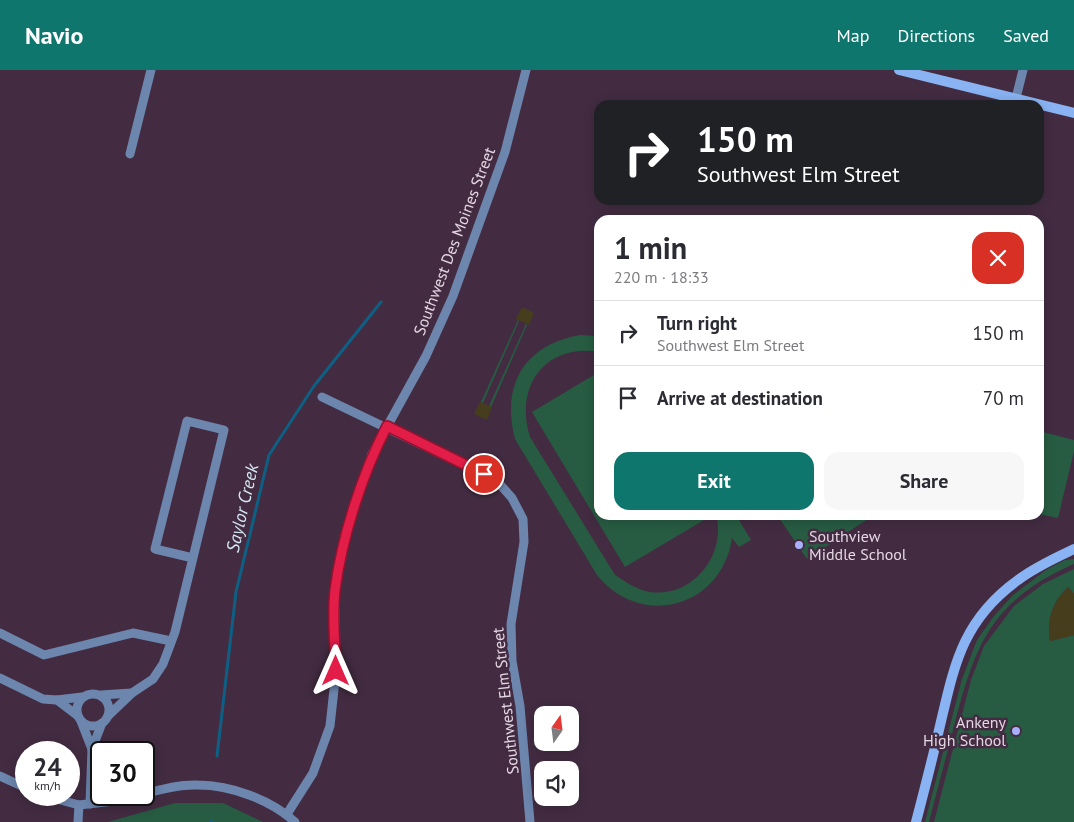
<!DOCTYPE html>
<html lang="en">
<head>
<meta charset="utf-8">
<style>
	:root { --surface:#fff; --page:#f7f7f7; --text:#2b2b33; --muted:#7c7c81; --line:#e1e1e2; --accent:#0f766e }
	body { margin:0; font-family:"PT Sans",sans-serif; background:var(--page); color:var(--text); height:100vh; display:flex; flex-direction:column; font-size:19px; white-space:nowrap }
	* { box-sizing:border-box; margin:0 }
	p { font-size:16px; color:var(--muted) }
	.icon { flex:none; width:28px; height:28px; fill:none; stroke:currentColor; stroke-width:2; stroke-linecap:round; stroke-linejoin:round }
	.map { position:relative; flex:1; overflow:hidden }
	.side { position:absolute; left:594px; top:145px; width:450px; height:305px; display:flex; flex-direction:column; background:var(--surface); border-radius:15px; box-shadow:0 2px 12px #0003 }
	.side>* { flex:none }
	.banner { position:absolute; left:594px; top:30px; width:450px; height:105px; border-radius:15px; box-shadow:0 2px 12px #0003; background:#202124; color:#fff; overflow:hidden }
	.needle { width:32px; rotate:14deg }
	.buttons { position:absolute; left:534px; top:636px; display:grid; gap:10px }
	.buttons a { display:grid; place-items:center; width:45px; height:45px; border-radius:10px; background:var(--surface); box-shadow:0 2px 12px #0003; font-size:25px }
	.speed { position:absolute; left:15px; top:671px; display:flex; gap:10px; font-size:25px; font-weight:700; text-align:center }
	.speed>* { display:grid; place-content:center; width:65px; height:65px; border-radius:50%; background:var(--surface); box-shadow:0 2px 12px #0003; line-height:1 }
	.speed small { font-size:12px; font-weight:400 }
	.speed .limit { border:2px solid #111; border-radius:8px; background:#fff; color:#111 }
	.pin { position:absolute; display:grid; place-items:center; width:42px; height:42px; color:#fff; margin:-21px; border:2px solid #fff; border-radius:50%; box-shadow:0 1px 5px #0007 }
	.me { position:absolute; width:55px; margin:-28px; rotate:0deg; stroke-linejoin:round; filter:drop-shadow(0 0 4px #0008) }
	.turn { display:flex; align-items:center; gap:18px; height:105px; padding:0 20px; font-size:22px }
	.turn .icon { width:65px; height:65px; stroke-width:2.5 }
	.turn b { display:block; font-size:35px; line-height:42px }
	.round { display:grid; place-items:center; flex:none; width:52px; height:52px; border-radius:15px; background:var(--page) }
	.head { display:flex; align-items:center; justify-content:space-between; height:85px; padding:0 20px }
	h1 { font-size:30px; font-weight:600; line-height:38px }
	.action { display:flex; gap:10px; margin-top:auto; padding:10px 20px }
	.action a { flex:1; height:58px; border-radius:15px; background:var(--accent); color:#fff; font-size:20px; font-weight:600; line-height:58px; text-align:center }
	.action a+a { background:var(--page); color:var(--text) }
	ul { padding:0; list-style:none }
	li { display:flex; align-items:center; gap:15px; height:65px; padding:0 20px; border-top:1px solid var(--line) }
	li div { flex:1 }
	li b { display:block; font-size:19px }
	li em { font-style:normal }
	header { display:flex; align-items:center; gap:30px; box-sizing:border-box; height:70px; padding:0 25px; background:var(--accent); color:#fff }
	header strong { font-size:24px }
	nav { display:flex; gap:28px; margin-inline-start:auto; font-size:18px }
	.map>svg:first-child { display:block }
</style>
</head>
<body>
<header>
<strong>Navio</strong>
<nav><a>Map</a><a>Directions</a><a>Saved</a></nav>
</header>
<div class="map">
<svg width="1074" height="752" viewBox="0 0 1074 752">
	<rect width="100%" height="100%" fill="#432c42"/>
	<g fill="#275c42">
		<path d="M518,250L519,251L483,333L481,332Z"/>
		<path d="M526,254L527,255L491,337L489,336Z"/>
		<path d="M580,265L599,266V282C545,273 514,317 530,367L615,505C626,512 637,520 650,522C692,528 727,485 716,445H736L751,470L739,477L732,468C722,537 642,560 597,505L515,369C501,315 524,275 580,265Z"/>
		<path d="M599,302V445H701L704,450L625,497L532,342Z"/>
		<path d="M1039,361L1074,370V381L1058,448L1039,444Z"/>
		<path d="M777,445H874L807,489Z"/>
		<path d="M1074,489V494C992,530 975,574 954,656C946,688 937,720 929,752H925L962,609L977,570L994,546L1013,525L1046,500L1065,490Z"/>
		<path d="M1074,499V524L1068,517C1053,531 1046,550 1050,571L1074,565V752H934L971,610L984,576L1014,536L1043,514Z"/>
		<path d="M175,733H223L263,752H108Z"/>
	</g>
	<g fill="#453d1c">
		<path d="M522,237L534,243L529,255L516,249Z"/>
		<path d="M480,332L492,337L487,350L474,344Z"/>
		<path d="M1068,517L1074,524V565L1050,571C1046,549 1053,532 1068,517Z"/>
	</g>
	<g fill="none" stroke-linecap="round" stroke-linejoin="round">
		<g stroke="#0d6084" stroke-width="3">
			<path d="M217,686L236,522L269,385L314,316L381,232"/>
			<path d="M211,751V752"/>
		</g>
		<g stroke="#6c86ae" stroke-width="9">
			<path d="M1016,28L1023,0"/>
			<path d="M130,84L151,0"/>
			<path d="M322,327L497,411L512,428L523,449L524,472L511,554L512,591L520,636L530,752"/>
			<path d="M0,563L44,585L133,563L171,571"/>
			<path d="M0,608L43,629L57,630L82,627"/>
			<circle cx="93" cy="640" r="16"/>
			<path d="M101,625L132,623"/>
			<path d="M57,630L78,646"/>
			<path d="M109,645L132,623L153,609L163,594L175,562L224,360L187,351L155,479L193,488"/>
			<path d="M81,651L92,679"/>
			<path d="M0,706L26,718"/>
			<path d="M144,724C161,719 180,714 198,715C231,715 271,730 295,752"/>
			<path d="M42,725L79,735L114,731L139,725"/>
			<path d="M90,734L92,679L102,653"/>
			<path d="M287,744L313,703L330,656L336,601L335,521L345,468L372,384L426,286L453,226L505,82L526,0"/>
			<path d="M78,752L79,735"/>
		</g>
		<g stroke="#89b3f3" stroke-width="10">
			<path d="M899,0L1074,43"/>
			<path d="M916,752C924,721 932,691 939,660C954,597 961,551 1018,510C1035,497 1055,488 1074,479"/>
		</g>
	</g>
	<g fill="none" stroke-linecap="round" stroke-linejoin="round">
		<g stroke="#92132f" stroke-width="12">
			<path id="route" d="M336,601C335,575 332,546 335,520C342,467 362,404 387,356L484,404"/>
		</g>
		<use href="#route" stroke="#e11d48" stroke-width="9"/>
	</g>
	<g fill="#a8b0fc" stroke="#432c42" stroke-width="2">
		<circle cx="799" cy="475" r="5"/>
		<circle cx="1016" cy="661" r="5"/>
	</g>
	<g text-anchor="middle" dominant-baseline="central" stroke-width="5" stroke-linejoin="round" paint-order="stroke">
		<g font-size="16" fill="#e4d6e3" stroke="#432c42">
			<text transform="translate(454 171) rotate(-69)">Southwest Des Moines Street</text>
			<text transform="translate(505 631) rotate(-96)">Southwest Elm Street</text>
		</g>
		<g font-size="16" fill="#e4d6e3" stroke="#432c42" text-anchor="start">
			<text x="809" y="466">Southview<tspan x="809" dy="18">Middle School</tspan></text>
			<text x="1006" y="652" text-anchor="end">Ankeny<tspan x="1006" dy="18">High School</tspan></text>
		</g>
		<g font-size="18" font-style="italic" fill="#d5e7f2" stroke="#432c42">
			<text transform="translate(242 438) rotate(-77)">Saylor Creek</text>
		</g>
	</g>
</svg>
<div class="buttons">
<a><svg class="needle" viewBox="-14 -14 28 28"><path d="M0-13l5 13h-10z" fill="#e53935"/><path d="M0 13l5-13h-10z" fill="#7c7c81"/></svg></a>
<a><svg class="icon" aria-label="sound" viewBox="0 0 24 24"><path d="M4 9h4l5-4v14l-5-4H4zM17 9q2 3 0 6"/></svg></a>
</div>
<div class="speed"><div>24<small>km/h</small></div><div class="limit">30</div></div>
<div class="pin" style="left:484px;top:404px;background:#d93025"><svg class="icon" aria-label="arrive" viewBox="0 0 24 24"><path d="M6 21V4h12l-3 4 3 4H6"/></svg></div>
<svg class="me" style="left:336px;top:601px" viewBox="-20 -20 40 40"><path d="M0-17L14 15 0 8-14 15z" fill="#e11d48" stroke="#fff" stroke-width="4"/></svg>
<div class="banner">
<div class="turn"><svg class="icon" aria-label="right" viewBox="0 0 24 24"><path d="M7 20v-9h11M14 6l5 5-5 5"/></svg><div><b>150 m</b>Southwest Elm Street</div></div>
</div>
<section class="side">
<div class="head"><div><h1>1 min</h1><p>220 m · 18:33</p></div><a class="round" style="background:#d93025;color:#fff"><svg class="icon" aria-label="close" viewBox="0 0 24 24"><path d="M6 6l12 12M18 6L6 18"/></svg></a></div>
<ul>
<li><svg class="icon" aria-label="right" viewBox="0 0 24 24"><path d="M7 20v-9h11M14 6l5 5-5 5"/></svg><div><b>Turn right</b><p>Southwest Elm Street</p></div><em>150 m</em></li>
<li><svg class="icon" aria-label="arrive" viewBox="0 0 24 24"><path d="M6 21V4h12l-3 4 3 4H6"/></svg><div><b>Arrive at destination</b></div><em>70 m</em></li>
</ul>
<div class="action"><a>Exit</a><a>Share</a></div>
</section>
</div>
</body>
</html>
